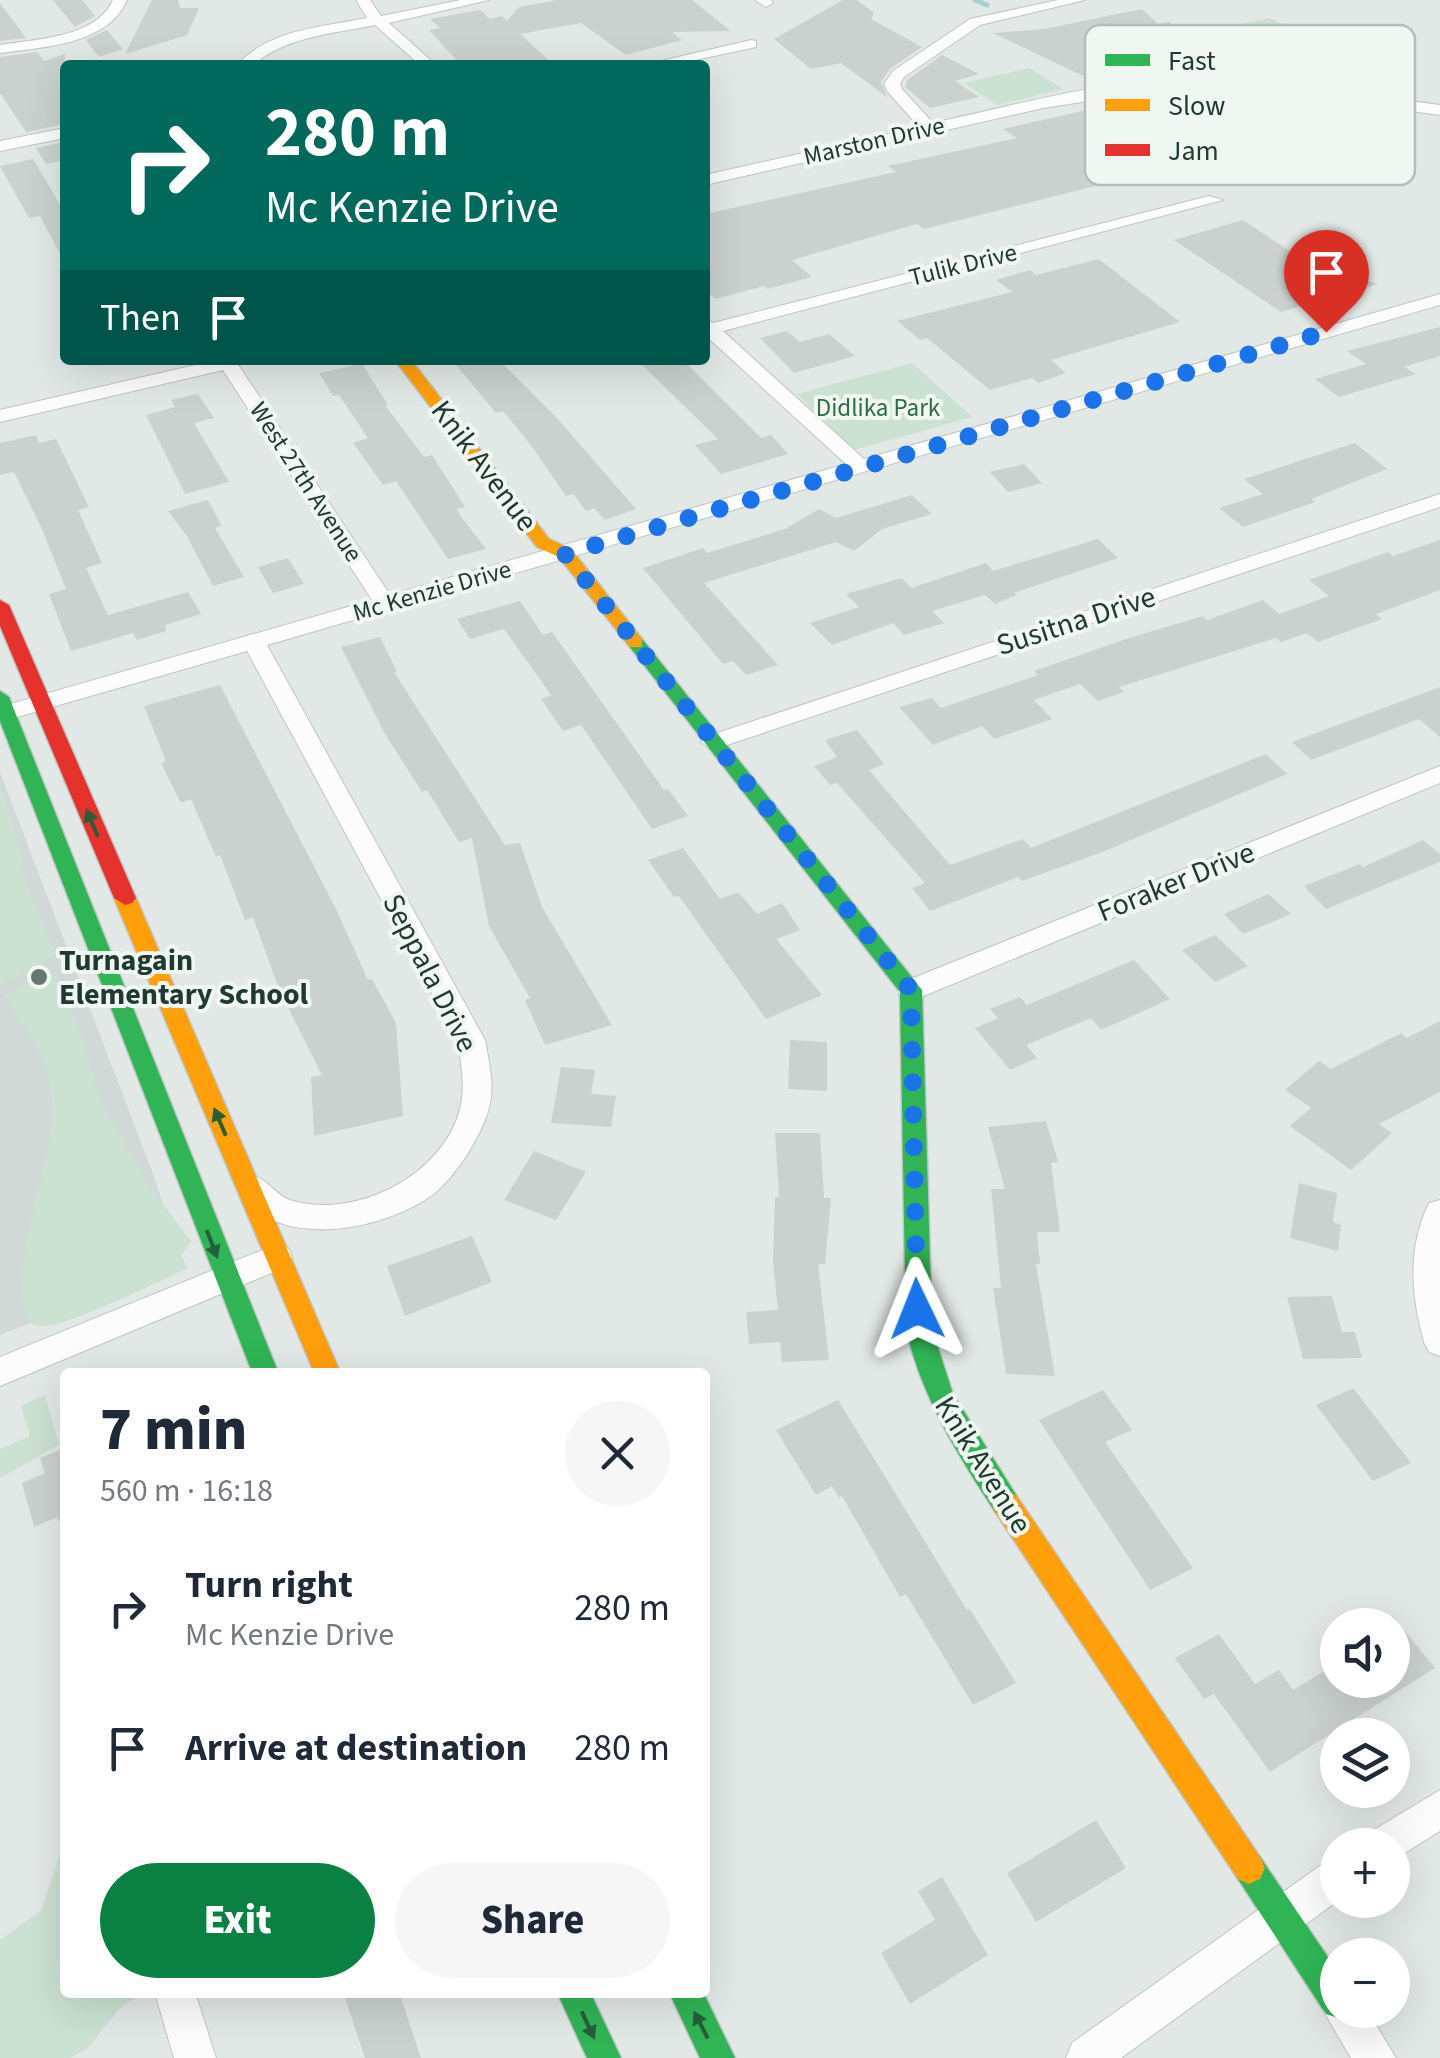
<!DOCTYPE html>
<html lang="en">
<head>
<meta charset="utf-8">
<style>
	:root { --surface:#fff; --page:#f6f6f7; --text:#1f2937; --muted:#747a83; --accent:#0b8043 }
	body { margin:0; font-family:"Source Sans 3",sans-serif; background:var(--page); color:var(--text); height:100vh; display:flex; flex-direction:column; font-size:38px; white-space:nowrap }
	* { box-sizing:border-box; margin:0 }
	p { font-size:32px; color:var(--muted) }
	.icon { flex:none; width:55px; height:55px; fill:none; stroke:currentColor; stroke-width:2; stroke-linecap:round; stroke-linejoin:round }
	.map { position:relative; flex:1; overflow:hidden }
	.details { position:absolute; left:60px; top:1368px; width:650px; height:630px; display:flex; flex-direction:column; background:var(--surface); border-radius:10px; box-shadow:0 10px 40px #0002 }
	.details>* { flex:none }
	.hud { position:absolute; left:60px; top:60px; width:650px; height:305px; border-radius:10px; box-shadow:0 10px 40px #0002; background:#00695c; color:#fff; overflow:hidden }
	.buttons { position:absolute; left:1320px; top:1608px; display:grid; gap:20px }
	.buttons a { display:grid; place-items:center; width:90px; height:90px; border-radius:50%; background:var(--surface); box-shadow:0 10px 40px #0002; font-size:50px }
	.pin { position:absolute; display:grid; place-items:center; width:85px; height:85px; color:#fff; margin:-102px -42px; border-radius:50% 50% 50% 0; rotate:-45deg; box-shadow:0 0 10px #0007 }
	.pin .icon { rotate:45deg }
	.me { position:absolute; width:110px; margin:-55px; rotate:358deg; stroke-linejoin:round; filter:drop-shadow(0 0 8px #0008) }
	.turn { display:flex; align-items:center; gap:35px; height:210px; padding:0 40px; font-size:45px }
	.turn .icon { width:130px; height:130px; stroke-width:2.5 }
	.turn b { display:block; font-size:70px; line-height:85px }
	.then { display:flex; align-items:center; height:95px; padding:0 40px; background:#0003; gap:20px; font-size:38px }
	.round { display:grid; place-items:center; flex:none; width:105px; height:105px; border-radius:52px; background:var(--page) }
	.summary { display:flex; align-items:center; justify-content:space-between; height:170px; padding:0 40px }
	h1 { font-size:60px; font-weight:800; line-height:75px }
	.primary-button { display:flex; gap:20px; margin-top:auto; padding:20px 40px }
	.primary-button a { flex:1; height:115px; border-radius:60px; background:var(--accent); color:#fff; font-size:40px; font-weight:800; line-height:115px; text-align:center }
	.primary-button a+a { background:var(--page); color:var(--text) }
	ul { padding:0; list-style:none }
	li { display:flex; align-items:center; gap:30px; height:140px; padding:0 40px }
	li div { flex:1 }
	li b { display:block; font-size:38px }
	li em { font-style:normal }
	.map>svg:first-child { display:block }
</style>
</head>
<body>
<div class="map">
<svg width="1440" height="2058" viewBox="0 0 1440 2058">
	<rect width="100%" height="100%" fill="#e2e8e5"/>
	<path fill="#d0d9d5" d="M0,772L153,1174L183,1264L0,1335Z"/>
	<g fill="#cbe1d1">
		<path d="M1269,18L1293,29L1218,47L1197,34Z"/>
		<path d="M1029,68L1063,89L997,105L964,83Z"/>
		<path d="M912,363L972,417L854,450L797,394Z"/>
		<path d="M0,787L15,831L28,889L56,953L34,969L0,984Z"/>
		<path d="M55,971L81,1033L100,1099L150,1187L191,1241L181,1256L188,1268C159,1281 65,1329 38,1326C0,1319 39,1189 46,1159C51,1137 54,1113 51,1090C47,1054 22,1025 3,995Z"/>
		<path d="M45,1395L59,1445L0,1478V1449L30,1436L21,1406Z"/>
		<path d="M65,1839V1992L142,1993L119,2009L87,2049L70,2058H0V1940L41,1911Z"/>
	</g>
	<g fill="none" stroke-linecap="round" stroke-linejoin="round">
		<path stroke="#a4d2d4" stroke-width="5" d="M975,0L987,5"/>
	</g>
	<g fill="#cbd1ce">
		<path d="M53,0H82L95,16L75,27Z"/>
		<path d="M152,0H178L180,8H199L187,35L125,54Z"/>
		<path d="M557,0H692L731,31L672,32L682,40L626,55L581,23L520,34L554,65H461L429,30L440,28L430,19L480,10L490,19L502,16L507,21L519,7Z"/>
		<path d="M843,0H857L874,13L871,19L922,47L890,69L881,82L887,97L841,63L811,69L774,39Z"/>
		<path d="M0,3L26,38L0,41Z"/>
		<path d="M1142,9L1158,24L1169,22L1204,44L1085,77L993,33L1044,29Z"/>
		<path d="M107,30L123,49L99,57L86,40Z"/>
		<path d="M37,52L44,61L65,54V124L26,132L0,93V57Z"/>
		<path d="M942,55L979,74L955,81L979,97L930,108L905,87L907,80Z"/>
		<path d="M1118,103H1134L1175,176L1127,178L924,229L917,224L792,260L812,277L767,289L764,286L715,299L705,289V214L896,172L888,166L1017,138L1003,129Z"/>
		<path d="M65,142V160L46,164L36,148Z"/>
		<path d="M33,159L65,213V263L40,216L29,218L0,166Z"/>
		<path d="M1243,220L1306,262L1378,284L1281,312L1174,240Z"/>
		<path d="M1099,259L1180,322L1051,360L1066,373L1038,383L1032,378L990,390L927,338L920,340L897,321L1012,292L996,280L1030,270L1036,275Z"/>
		<path d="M1440,327V356L1404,367L1416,374L1339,397L1315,379L1366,364L1347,351Z"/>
		<path d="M787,331L800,342L829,334L855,356L794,373L760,338Z"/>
		<path d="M452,360H499L557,418L636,509L605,520L594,508L586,511L573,494L566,496L530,444L503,411L496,413Z"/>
		<path d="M637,360H683L761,438L771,435L788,454L721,474L695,445L718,439Z"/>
		<path d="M362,364L388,405H385L424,457L432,455L465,507L457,509L461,517L486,549L448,559L396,481L383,485L353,443L368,438L339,395L333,396L319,373Z"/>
		<path d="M198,394L214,418L194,423L229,482L185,494L146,415L175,407L171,400Z"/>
		<path d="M36,435L39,443L56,439L89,507L78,510L102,563L86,568L108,615L188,592L201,614L165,625L166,631L137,640L133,633L71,651L49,594L66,589L42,529L14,472L0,475V443Z"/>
		<path d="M1355,443L1387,469L1311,499L1315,502L1243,527L1219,508L1263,494L1244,479Z"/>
		<path d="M1024,464L1042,483L1008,492L990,472Z"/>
		<path d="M912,495L932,514L882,529L854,551L836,542L704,583L778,665L746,675L733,661L723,664L643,568L703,548L707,553L785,529L819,509L836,518Z"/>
		<path d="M208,500L222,526L215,528L244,577L213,586L187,536L168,511Z"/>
		<path d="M1098,539L1118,558L1014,593L1017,595L995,604L985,595L932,611L944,623L904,635L893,623L832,645L810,623L859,607L846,594L902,578L911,588L986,563L993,571Z"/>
		<path d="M1440,540V590L1376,614L1382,619L1318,642L1307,633L1281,642L1276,638L1119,687L1124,692L1098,701L1080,684L1034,700L1052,719L994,739L982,726L933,745L899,707L932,698L941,708L1038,675L1034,671L1126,639L1203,616L1207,620L1263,600L1279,614L1329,596L1309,580L1388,552L1393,556Z"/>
		<path d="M288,558L304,584L273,593L258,567Z"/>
		<path d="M520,601L543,635L552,632L664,790L668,789L688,816L652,829L581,725L563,731L541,699L551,695L504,629L470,639L457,619Z"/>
		<path d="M380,637L397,672H394L505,845L520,843L542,907L612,1025L545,1045L525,1000L530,998L489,926L472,838L459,842L427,790L422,792L385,734L341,647Z"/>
		<path d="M220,685L336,909L368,980L372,979L396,1023L403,1116L314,1136L311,1077L322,1075L280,992L253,917L245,920L220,855L216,857L191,799L181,803L161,763L166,761L144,706Z"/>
		<path d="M1440,687V737L1419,719L1311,760L1292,742Z"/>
		<path d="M857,730L884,764L869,770L950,865L1023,839L1031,848L1266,754L1287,774L1105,851L1022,881L1018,877L930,911L912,888L925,883L837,783L830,785L814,766L837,757L825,740Z"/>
		<path d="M1423,840L1440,854V862L1326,909L1304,886L1360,864L1363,867Z"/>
		<path d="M683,848L720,899L738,892L757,914L782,903L800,930L776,939L822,995L766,1019L679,896L674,897L648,860Z"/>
		<path d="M1268,894L1291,914L1243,934L1224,914Z"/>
		<path d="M1215,935L1248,966L1215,982L1182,950Z"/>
		<path d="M1134,960L1170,999L1101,1030L1091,1018L1026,1045L1037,1058L1010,1070L975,1028L998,1018L990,1009L1020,997L1027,1005Z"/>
		<path d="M1440,1021V1092L1379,1124L1392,1133L1351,1170L1290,1126L1311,1108L1285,1090L1319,1061L1331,1069L1401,1033L1407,1038Z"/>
		<path d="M790,1040L827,1042V1091L788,1089Z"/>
		<path d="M561,1067L595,1070L591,1094L616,1096L611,1127L551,1123Z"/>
		<path d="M1046,1121L1058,1162L1051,1163L1060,1232H1037L1040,1264H1036L1055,1376L1006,1374L993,1288H1001L991,1189H1005L988,1127Z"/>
		<path d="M775,1133H820L824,1198H831L825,1264H818L829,1360L782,1362L780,1342L749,1344L746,1312L778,1310L773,1261L775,1197H779Z"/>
		<path d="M534,1151L586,1172L556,1220L504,1200Z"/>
		<path d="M1299,1183L1337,1193L1333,1222L1341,1225L1338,1251L1290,1238Z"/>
		<path d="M472,1236L492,1282L405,1316L387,1266Z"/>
		<path d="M1332,1296L1342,1332H1355L1362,1358L1303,1359L1287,1297Z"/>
		<path d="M1353,1388L1411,1463L1373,1481L1316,1405Z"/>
		<path d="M1103,1390L1132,1430L1105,1442L1193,1568L1150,1590L1039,1420Z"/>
		<path d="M838,1400L967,1610L970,1609L1016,1683L973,1705L906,1594L900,1597L842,1496L839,1498L832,1486L816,1495L776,1430Z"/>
		<path d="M65,1448V1520L58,1521L57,1517L34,1527L22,1483L45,1473L40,1458Z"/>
		<path d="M1392,1615L1435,1668L1270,1772L1214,1694L1204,1699L1175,1658L1219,1634L1255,1684L1279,1670L1293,1690L1338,1663V1680H1392Z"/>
		<path d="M1096,1820L1126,1868L1036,1922L1007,1873Z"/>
		<path d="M942,1877L988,1955L910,2004L881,1953L935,1920L918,1891Z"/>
		<path d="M343,1992H399L421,2058H365Z"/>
	</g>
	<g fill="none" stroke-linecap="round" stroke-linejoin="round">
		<g stroke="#bfc5c2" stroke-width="2">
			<g id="street">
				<path d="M113,0H127C108,45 43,47 0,53V45C36,39 96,38 113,0Z"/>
				<path d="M356,0H370L381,16L461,0H489L389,23L436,65H420L375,25C333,34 287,36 253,65H237C270,29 322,27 367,18Z"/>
				<path d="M755,0H771L773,3L766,7Z"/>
				<path d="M1058,0H1085L980,25L904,77L900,84L902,89L933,123C1007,107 1083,85 1159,81C1252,75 1348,93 1440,105V115L1295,95L1159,90L1043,108L705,185V175L919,127L887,91L884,84L893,71L970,19Z"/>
				<path d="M751,40L756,41V47L672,65H644Z"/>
				<path d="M65,128V138L0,151V141Z"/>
				<path d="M1209,196L1223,200L723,331L864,459L1440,294V305L267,645L485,1040C489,1062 495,1086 489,1108C482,1135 457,1174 436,1192C387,1231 271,1254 236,1186L241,1178C265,1169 271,1195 293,1201C357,1219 443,1175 460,1109C466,1086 461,1062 457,1040L247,651L0,722V707L372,600L223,370L0,422V410L217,360H235L390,595L846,464L705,335V320L713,323Z"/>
				<path d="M1440,494V507L721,747L713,750L701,742L705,737Z"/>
				<path d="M1440,766V783L921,997H901L898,990L901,983Z"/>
				<path d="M1440,1200V1356L1429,1352L1424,1342C1411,1295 1407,1248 1429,1203Z"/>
				<path d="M277,1244L288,1248L292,1257L288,1266L0,1386V1357Z"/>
				<path d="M1440,1790V1831L1392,1861V1845H1367L1372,1831Z"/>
				<path d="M1338,1858L1339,1900L1121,2058H1066L1072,2043L1324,1863Z"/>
				<path d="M1338,1992V2010H1367L1396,2058H1351L1323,2010L1329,1996Z"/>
				<path d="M155,1993L195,1992L216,2058H174Z"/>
			</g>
		</g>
		<g stroke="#bec5c2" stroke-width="3">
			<g id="fast">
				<path d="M636,637L642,639L922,990L932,1329L953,1394L1016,1495L1020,1504L1016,1513L1006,1517L996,1513C958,1455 922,1398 906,1329L900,992L630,647L627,643Z"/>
				<path d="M0,691L9,697L278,1372H252L0,721Z"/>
				<path d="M1249,1852L1260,1857L1338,1972V2010H1351L1350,2014L1338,2018L1326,2014L1238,1879L1233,1868L1238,1857Z"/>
				<path d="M557,1992H590L621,2058H587Z"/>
				<path d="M669,1992H703L735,2058H700Z"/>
			</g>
		</g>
		<g stroke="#bec5c2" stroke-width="3">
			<g id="slow">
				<path d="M395,360H411L549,539L571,549L642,639V647H630L559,557L537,547Z"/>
				<path d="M125,891L136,898L340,1372H314L114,898Z"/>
				<path d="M1006,1491L1016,1495L1260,1857L1265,1868L1260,1879L1249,1884L1238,1879L996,1513L992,1504L996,1495Z"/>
			</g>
		</g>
		<g stroke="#bec5c2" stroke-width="3">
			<path id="jam" d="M0,600L9,605L136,898L132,903L125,905L114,898L0,626Z"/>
		</g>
		<use href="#street" fill="#fbfcfb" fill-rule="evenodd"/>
		<use href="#fast" fill="#30b455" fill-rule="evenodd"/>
		<use href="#slow" fill="#ff9f0a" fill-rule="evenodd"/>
		<use href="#jam" fill="#e5322d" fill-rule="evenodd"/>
	</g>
	<defs><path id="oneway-solid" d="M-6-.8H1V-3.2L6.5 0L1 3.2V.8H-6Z" transform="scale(2.5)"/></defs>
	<g fill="#265f3c">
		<use href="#oneway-solid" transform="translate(92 823) rotate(-113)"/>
		<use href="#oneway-solid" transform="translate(220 1122) rotate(-113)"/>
		<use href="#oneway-solid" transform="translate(212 1244) rotate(69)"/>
		<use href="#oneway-solid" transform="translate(588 2025) rotate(65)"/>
		<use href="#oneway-solid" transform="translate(701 2025) rotate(-117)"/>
	</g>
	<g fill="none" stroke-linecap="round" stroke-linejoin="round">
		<path stroke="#1a73e8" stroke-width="18" stroke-dasharray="0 32.4" d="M917,1309L911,990L565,554L1326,332"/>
	</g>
	<circle fill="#657770" stroke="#f0f7f3" stroke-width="4" cx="39" cy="977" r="10"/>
	<g text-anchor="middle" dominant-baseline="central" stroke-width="8" stroke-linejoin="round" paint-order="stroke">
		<g font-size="25" fill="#213a31" stroke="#f0f7f3">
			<text transform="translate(874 141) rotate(-13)">Marston Drive</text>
			<text transform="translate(963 265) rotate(-14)">Tulik Drive</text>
			<text transform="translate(306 482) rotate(57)">West 27th Avenue</text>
			<text transform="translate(432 591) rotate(-16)">Mc Kenzie Drive</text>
		</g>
		<g font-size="25" fill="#2d6f42" stroke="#f0f7f3">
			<text x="878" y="408">Didlika Park</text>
		</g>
		<g font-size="30" fill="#213a31" stroke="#f0f7f3">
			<text transform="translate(484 466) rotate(53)">Knik Avenue</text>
			<text transform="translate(1076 621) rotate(-18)">Susitna Drive</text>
			<text transform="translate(1176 882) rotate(-22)">Foraker Drive</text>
			<text transform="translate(430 973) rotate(63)">Seppala Drive</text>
			<text transform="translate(983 1465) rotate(58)">Knik Avenue</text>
		</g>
		<g font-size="30" font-weight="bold" fill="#213a31" stroke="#f0f7f3" text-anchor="start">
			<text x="59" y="960">Turnagain<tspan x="59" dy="34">Elementary School</tspan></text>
		</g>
	</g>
	<rect x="1085" y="25" width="330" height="160" rx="15" fill="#f0f7f3" stroke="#b2beb9" stroke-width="2.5"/>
	<rect x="1105" y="54" width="45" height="12" fill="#30b455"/>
	<rect x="1105" y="99" width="45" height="12" fill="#ff9f0a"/>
	<rect x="1105" y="144" width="45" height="12" fill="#e5322d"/>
	<g font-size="28" fill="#213a31">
		<text x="1168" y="70">Fast</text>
		<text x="1168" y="115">Slow</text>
		<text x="1168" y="160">Jam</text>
	</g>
</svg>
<div class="buttons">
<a><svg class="icon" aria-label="sound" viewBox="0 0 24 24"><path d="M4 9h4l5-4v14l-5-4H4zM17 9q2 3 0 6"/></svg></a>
<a><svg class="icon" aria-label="layers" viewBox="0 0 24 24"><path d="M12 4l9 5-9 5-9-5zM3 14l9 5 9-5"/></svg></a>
<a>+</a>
<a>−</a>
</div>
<div class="pin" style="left:1326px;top:332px;background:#d93025"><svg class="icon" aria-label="arrive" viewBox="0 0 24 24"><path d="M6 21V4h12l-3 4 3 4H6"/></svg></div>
<svg class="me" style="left:917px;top:1309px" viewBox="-20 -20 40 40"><path d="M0-17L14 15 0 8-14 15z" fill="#1a73e8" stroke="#fff" stroke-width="4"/></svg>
<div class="hud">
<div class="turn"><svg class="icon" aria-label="right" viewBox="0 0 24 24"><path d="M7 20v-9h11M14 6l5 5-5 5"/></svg><div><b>280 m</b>Mc Kenzie Drive</div></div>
<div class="then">Then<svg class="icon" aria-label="arrive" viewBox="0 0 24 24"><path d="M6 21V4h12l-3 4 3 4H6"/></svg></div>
</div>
<section class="details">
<div class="summary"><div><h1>7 min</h1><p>560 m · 16:18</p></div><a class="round"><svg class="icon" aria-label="close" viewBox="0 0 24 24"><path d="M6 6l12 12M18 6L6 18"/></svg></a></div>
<ul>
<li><svg class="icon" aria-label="right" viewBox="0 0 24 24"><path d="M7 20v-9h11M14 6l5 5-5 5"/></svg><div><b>Turn right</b><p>Mc Kenzie Drive</p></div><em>280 m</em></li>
<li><svg class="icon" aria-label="arrive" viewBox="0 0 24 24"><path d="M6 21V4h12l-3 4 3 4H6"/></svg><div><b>Arrive at destination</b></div><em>280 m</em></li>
</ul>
<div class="primary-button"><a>Exit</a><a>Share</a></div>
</section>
</div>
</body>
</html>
